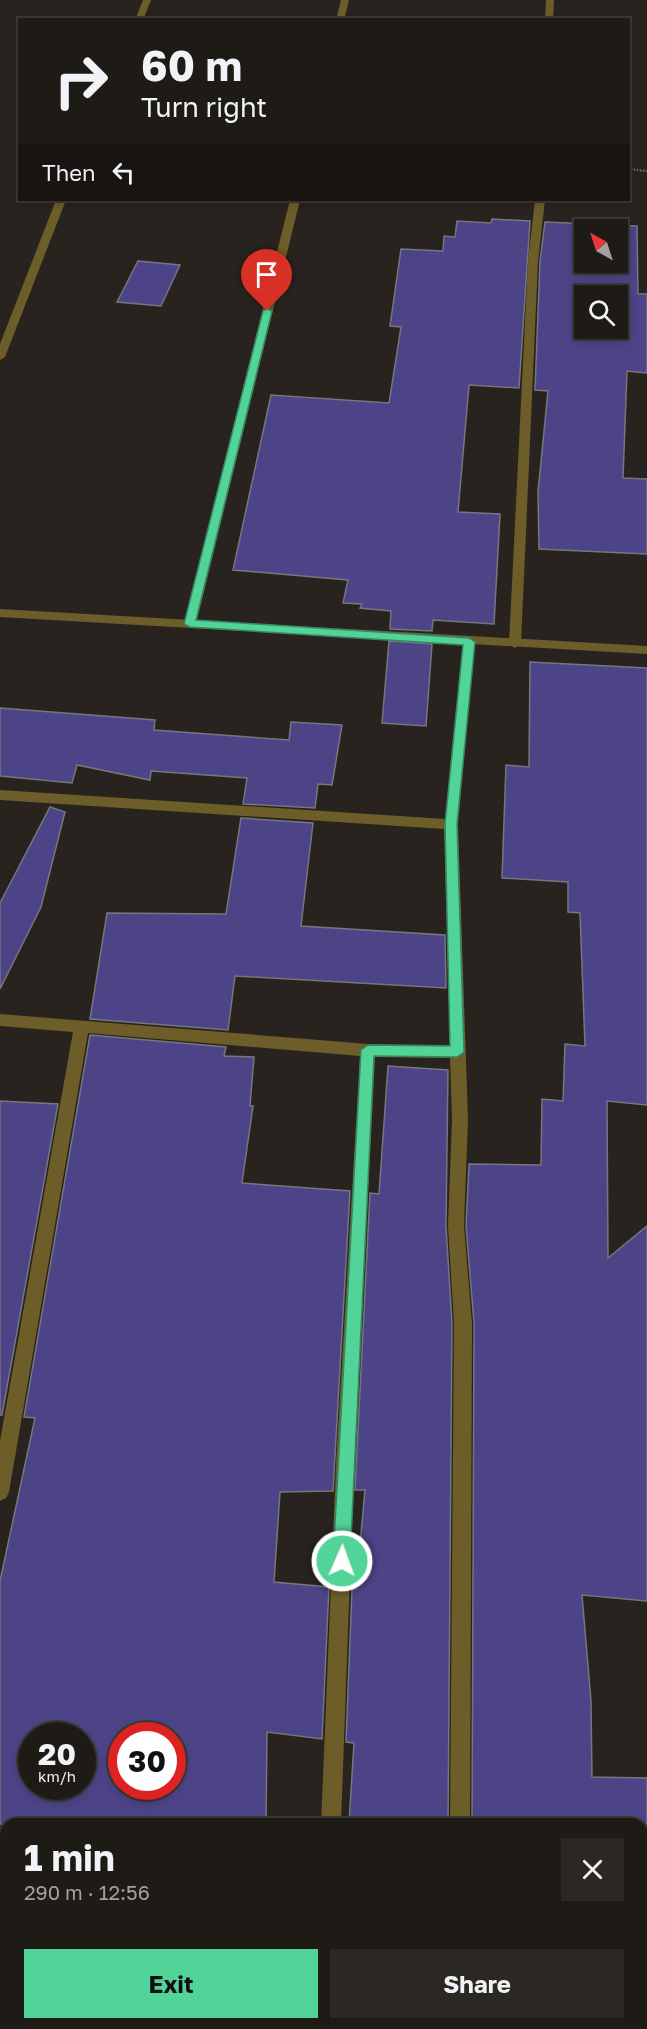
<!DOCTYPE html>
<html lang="en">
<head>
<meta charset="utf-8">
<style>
	:root { --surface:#1e1a16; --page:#2b2723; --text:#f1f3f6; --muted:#a1a1a1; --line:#3c3835; --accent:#52d397 }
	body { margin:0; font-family:"Golos Text",sans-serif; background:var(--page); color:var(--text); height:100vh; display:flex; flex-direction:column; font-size:22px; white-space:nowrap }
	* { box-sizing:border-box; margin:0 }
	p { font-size:20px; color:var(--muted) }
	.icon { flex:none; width:33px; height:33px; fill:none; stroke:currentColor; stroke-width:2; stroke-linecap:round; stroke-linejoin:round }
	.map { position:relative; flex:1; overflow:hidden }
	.panel { position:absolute; left:0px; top:1818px; width:648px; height:212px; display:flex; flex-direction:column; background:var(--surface); border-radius:18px 18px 0 0; box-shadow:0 3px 9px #0003,0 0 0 2px var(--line) }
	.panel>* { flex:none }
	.hud { position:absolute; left:18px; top:18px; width:612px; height:183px; border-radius:0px; box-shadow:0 3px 9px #0003,0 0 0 2px var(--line); background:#1e1a16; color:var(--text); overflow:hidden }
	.needle { width:39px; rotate:321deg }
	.fabs { position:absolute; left:574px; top:219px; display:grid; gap:12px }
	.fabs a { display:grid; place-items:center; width:54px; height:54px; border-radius:0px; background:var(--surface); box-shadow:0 3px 9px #0003,0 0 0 2px var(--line); font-size:30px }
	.speed { position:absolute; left:18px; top:1722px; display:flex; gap:12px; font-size:30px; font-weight:700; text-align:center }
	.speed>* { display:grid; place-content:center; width:78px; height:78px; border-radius:50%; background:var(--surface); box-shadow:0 3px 9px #0003,0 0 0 2px var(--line); line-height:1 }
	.speed small { font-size:15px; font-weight:400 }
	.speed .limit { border:9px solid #d22; background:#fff; color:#111 }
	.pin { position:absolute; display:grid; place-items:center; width:51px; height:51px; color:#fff; margin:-62px -26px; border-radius:50% 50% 50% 0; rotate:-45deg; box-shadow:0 0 6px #0007 }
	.pin .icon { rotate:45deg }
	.me { position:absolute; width:66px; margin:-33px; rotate:2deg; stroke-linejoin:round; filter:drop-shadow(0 0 4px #0008) }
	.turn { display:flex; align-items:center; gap:21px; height:126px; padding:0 24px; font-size:27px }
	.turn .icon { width:78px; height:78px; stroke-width:2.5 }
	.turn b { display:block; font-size:42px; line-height:51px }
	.then { display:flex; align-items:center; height:57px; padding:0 24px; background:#0003; gap:12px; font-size:22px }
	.round { display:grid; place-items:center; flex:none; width:63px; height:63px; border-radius:0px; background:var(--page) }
	.summary { display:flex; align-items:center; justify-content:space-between; height:102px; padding:0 24px }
	h1 { font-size:36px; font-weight:700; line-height:45px }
	.cta { display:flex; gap:12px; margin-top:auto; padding:12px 24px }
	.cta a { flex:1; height:69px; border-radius:0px; background:var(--accent); color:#111; font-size:24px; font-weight:700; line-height:69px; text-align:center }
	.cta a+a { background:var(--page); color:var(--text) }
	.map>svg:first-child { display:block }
</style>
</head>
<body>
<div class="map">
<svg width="647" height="2029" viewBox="0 0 647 2029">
	<rect width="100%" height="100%" fill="#28231e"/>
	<g fill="#4c4486" stroke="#76767e" stroke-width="1.5" fill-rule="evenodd">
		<path d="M492,219L530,221L519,388L469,385L458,512L500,514L494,624L433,620L432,631L390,629L391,611L360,608L362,604L343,603L348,580L233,570L271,395L389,403L401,327L390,326L401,249L443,251L444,236L455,237L457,221L491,223Z"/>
		<path d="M545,222L637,226L638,294H647V373L627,371L623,478L647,479V554L539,549L538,492L548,391L535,390L540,261ZM585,230H618V262H585ZM585,296H618V328H585Z"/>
		<path d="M138,261L180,265L161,306L117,302Z"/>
		<path d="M389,641L432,644L426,726L382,723Z"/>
		<path d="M530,662L647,668V1105L607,1101L608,1258L647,1226V1601L582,1595L591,1701L592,1777L647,1778V1824H472L474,1323L466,1226L469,1164L541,1165L542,1099L563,1101L565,1044L585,1046L580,913L568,912V882L502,878L506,765L529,767Z"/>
		<path d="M0,708L155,720L154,730L289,740L291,722L342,725L332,785L318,784L315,808L243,804L247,778L151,771L150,780L77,765L72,783L0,776Z"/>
		<path d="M50,807L65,812L41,907L0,989V903Z"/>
		<path d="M241,818L313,823L301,926L445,935L446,988L235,976L228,1030L90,1019L107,913L226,914Z"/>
		<path d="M90,1035L226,1047L224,1056L254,1057L250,1106H253L242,1183L350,1191L333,1491L280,1492L274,1582L329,1587L322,1739L267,1732L266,1824H0V1581L35,1418L24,1417ZM32,1736H82V1786H32ZM122,1736H172V1786H122Z"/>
		<path d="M388,1066L448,1070L446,1226L452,1323L448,1824H349L354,1743L346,1742L352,1589H356L365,1490H355L370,1193L379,1194Z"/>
		<path d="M0,1101L58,1104L2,1415H0Z"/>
	</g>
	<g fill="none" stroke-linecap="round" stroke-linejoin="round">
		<path stroke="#76726d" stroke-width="2" stroke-dasharray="1.5 1.5" stroke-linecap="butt" d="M628,169L647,171"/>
		<g fill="#6d5e29" fill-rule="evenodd">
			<path d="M143,0H151L143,20H135Z"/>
			<path d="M341,0H349L344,20H336Z"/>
			<path d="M546,0H554L553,20H545Z"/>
			<path d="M56,200H66L5,357L0,360V344Z"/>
			<path d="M290,200H300L196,624L190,628L184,624Z"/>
			<path d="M535,200H545L538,261L521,644L515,648L509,644L528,261Z"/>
			<path d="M469,637L475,641L458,824L468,1120L464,1226L472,1323L470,1824H450L454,1323L448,1226L452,1120L450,1058L375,1057L354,1465L341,1824H321L336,1465L360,1056L88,1033L9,1492L6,1498L0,1501V1441L73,1032L0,1026V1014L368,1044L450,1045L444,829L0,800V790L445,819L463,641Z"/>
			<rect x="312" y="2024" width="22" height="5"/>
			<rect x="451" y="2024" width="22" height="5"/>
		</g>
		<path fill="#6d5e29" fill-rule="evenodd" d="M0,609L647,646V654L0,617Z"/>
	</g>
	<path fill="#52d397" stroke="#358962" stroke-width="1.5" d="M267,308L272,311L196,620L469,638L475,642L457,824L464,1052L457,1057L374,1056L350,1561L348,1567L342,1570L335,1567L333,1561L361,1050L368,1045L450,1046L445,824L463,645L190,627L184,624L263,311Z"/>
</svg>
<div class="fabs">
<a><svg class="needle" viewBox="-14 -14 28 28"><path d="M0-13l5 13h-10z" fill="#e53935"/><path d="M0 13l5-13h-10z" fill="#a1a1a1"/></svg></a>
<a><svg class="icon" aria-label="search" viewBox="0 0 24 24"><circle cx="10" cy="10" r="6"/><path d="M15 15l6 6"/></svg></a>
</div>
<div class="speed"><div>20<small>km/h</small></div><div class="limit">30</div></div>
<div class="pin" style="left:267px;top:311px;background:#d93025"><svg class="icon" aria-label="arrive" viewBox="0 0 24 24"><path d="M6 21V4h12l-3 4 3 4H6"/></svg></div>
<svg class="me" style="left:342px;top:1561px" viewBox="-20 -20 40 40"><circle r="17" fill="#52d397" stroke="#fff" stroke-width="3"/><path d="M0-11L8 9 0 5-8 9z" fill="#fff"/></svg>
<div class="hud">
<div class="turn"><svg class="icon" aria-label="right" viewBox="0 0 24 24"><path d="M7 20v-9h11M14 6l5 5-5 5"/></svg><div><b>60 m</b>Turn right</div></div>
<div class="then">Then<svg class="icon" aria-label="left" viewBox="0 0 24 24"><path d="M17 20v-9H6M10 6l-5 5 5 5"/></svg></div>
</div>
<section class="panel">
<div class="summary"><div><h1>1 min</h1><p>290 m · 12:56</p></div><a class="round"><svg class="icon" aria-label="close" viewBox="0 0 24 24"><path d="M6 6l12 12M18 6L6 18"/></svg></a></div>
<div class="cta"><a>Exit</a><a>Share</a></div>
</section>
</div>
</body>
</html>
